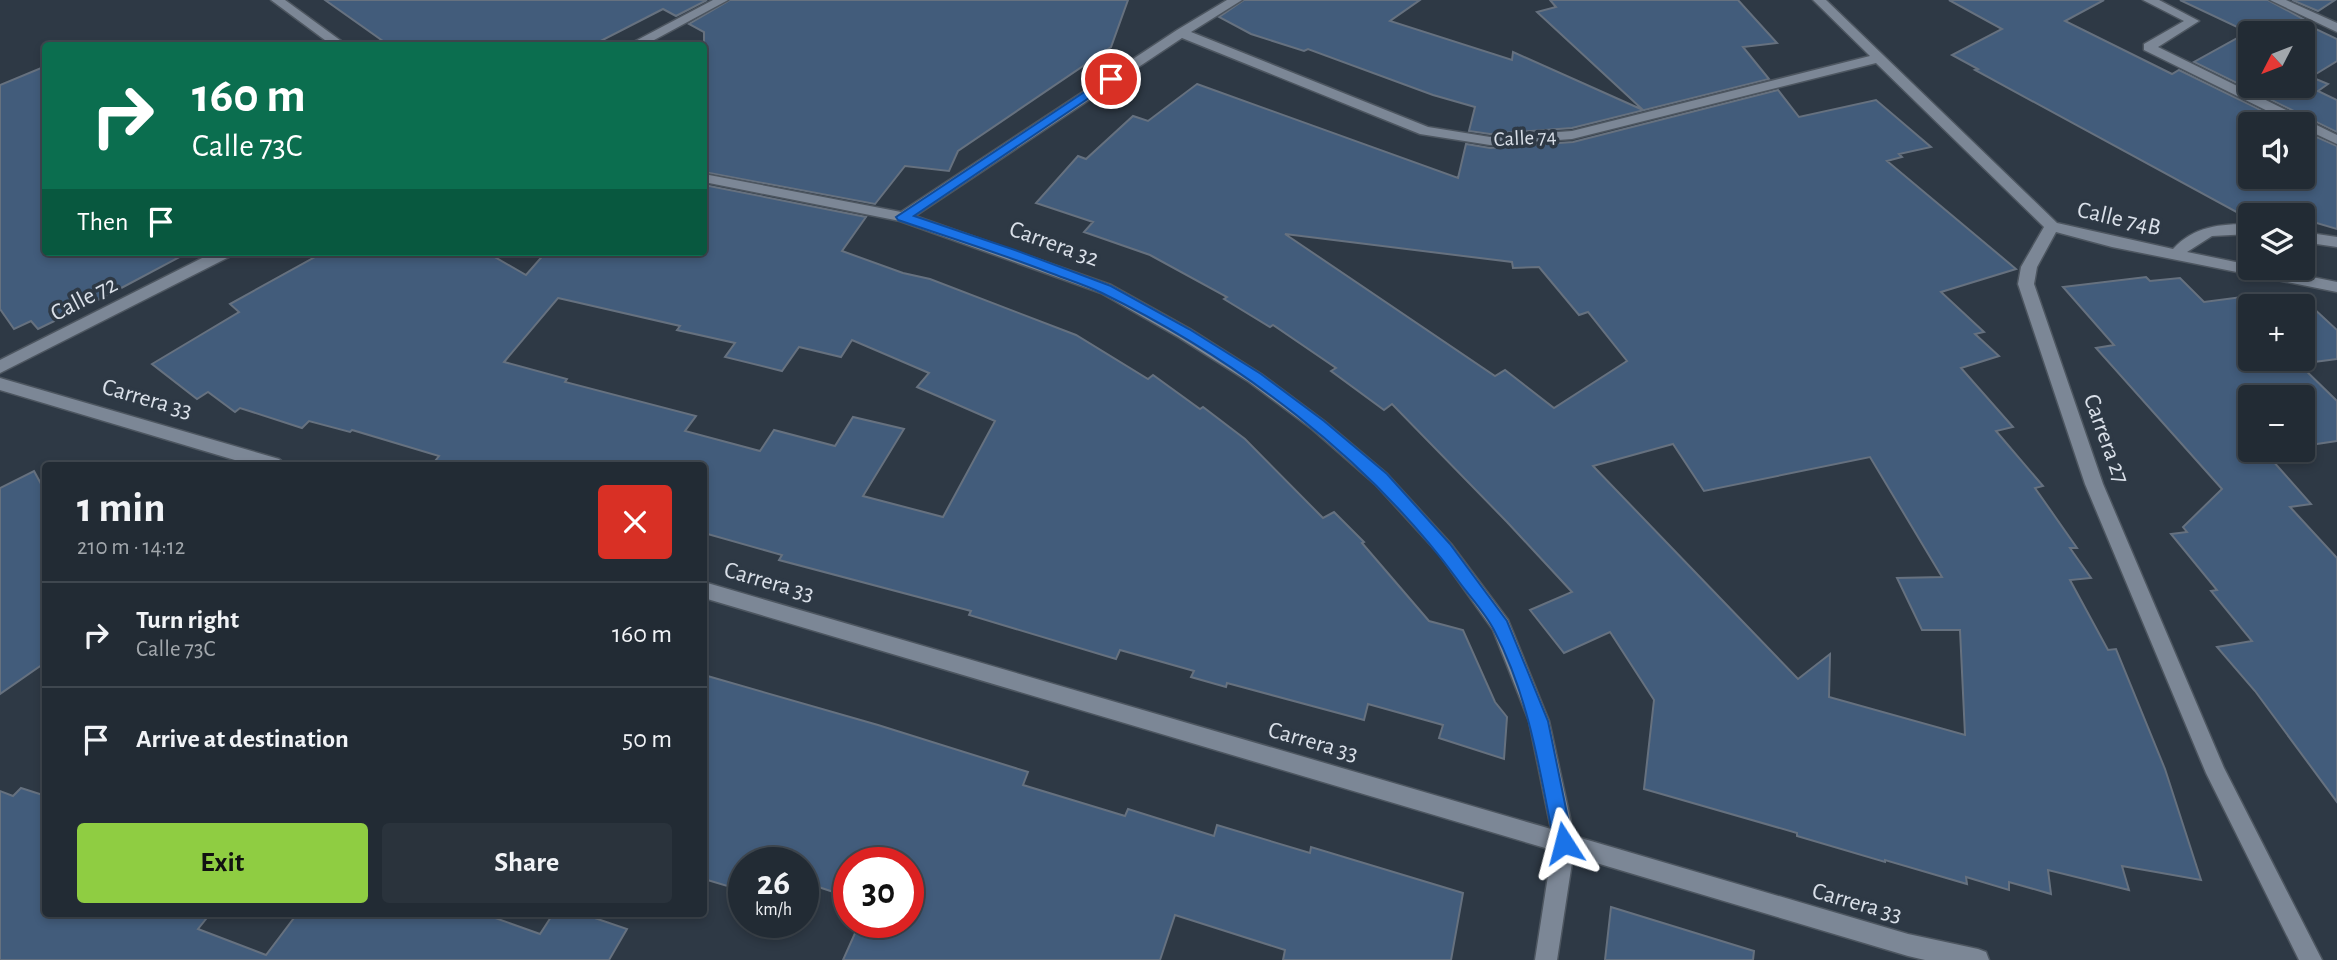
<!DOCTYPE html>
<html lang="en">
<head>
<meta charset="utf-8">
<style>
	:root { --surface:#222b34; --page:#2a333c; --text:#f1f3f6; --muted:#a2a7ac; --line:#3f474f; --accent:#8fcd42 }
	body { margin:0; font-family:"Alegreya Sans",sans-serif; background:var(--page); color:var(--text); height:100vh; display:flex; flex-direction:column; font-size:26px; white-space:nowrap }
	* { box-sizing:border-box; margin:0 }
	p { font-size:23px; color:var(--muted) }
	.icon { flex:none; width:38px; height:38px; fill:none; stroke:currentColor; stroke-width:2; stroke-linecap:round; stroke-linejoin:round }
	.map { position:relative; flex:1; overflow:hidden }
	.sheet { position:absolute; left:42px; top:462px; width:665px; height:455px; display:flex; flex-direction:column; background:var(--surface); border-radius:7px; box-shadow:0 4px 10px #0003,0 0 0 2px var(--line) }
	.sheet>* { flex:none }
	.top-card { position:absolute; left:42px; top:42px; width:665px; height:214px; border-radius:7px; box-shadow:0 4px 10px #0003,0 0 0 2px var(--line); background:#0b6e4f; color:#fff; overflow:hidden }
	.needle { width:46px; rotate:228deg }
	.tools { position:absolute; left:2238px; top:21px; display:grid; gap:14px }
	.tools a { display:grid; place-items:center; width:77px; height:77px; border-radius:7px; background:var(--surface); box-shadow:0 4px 10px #0003,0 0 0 2px var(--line); font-size:35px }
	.speed { position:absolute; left:728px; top:847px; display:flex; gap:14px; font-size:35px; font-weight:700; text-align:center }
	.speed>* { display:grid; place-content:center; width:91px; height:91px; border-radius:50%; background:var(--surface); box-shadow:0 4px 10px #0003,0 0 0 2px var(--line); line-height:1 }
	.speed small { font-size:18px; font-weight:400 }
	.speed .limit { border:10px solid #d22; background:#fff; color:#111 }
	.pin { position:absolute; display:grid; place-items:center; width:60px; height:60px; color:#fff; margin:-30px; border:4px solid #fff; border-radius:50%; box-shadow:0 2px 7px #0007 }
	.me { position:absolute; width:77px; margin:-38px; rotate:351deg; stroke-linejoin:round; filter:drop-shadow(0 0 5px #0008) }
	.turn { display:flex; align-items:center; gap:24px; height:147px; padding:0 35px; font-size:32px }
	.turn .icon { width:91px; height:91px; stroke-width:2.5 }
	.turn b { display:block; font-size:49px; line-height:60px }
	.then { display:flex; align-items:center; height:66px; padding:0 35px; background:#0003; gap:14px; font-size:26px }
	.round { display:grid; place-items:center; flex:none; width:74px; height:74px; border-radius:7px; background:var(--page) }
	.head { display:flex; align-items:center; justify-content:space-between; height:119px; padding:0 35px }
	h1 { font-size:42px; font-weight:700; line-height:52px }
	.button { display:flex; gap:14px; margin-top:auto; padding:14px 35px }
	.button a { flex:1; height:80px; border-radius:7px; background:var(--accent); color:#111; font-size:28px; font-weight:700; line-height:80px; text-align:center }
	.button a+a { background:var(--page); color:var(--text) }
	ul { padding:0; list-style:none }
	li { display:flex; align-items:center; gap:21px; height:105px; padding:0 35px; border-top:2px solid var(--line) }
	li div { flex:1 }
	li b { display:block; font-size:26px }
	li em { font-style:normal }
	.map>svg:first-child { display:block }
</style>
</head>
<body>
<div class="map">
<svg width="2337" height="960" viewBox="0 0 2337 960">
	<rect width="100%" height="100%" fill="#2e3945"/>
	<g fill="#425c7b" stroke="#66717f" stroke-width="2" fill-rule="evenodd">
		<path d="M325,0H707L676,16L663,9L591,46H390Z"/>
		<path d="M730,0H1128L1111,47L958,151L949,171L905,166L875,204L704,172V32L689,24Z"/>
		<path d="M1244,0H1420L1390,21L1512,60L1513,52L1643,110L1537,12L1556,7L1550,0H1738L1777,43L1743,47L1769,79L1572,128L1490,134L1469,131L1475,107L1433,95L1308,49L1304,51L1251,34L1219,17Z"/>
		<path d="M1949,0H2104L2065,21L2172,74L2179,70L2289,124H2250V177H2303V131L2337,146V229L2303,219V215H2242L1975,70L1978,69L1952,55L2002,29Z"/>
		<path d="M2180,0H2268L2305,20L2301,22L2337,39V61L2311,77L2328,84L2318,91L2337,100V132L2194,62L2248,32ZM2250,33H2303V86H2250Z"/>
		<path d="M2292,0H2335L2318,11Z"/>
		<path d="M46,66V252H189L110,294L38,329L31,321L14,329L0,309V85Z"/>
		<path d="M1197,84L1458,178L1466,144L1490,148L1573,142L1778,90L1799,117L1876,100L1931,147L1899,154L1902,157L1887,161L2016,269L1941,292L1984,332L1975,334L1999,356L1961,368L2013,427L1996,431L2043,486L2035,488L2077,548H2070L2091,578L2070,580L2108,650L2116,649L2165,769L2201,880L2122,866L2129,890L2048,870L2051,894L2009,882V890L1966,877L1967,884L1885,860V862L1797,836V833L1644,789L1654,700L1610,632L1564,653L1530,610L1572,592L1507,522L1392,404L1384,410L1331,371L1336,368L1273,325L1270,327L1224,299L1227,297L1150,255L1084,232L1093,222L1036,203L1078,156L1086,159L1133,116L1148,121ZM1285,234L1512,262L1513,268L1539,267L1579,315L1588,312L1627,361L1554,408L1505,370L1495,376ZM1673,444L1704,491L1870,457L1942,577L1897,578L1922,630H1960L1965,735L1829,697L1830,654L1798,679L1593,466Z"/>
		<path d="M704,185L866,217L842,251L903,273L930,279L1076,335L1148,379L1153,375L1200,409L1203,407L1245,439L1323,518L1334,512L1364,542L1362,543L1429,621L1463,630L1495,702L1507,717L1504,759L1439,738L1443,725L1368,704L1364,720L1227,683L1226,687L1191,677L1194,671L1120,650L1116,659L969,615L971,611L779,560L782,555L704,533V466H431L439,456L352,430L350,432L309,421L302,428L240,408L235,412L208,392L197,399L152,364L239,312L230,304L324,252H486L526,275L546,252H704ZM558,298L680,326L677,330L735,343L725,357L782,371L799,347L841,357L852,340L929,373L917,387L995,421L943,517L863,496L904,429L853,417L835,446L774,430L760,451L685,431L696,416L565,382L567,379L504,362Z"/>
		<path d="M2146,277L2150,281L2180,278L2204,302L2242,297L2251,306L2250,359H2303V306H2297L2310,305L2337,330V359L2299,364L2337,401V441L2303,446V397H2250V450H2275L2264,451L2311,504L2290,507L2337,558V802L2255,691L2217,647L2252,641L2211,591L2217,590L2171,534L2187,532L2183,527L2222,489L2096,348L2114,345L2063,287Z"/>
		<path d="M34,471L46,493V662L0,694V488Z"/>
		<path d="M704,675L878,725L1028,772L1023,785L1125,816L1128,809L1214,836L1217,825L1310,853L1311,847L1463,893L1451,960H1283L1285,950L1175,915L1160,960H843L860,922H908V863H849V897L803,882V863L744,861V891L704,879Z"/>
		<path d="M21,788L46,796V914H210L198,929L266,955L297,914H484L540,934L553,914H583L627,929L609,960H0V791L13,796Z"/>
		<path d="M1611,907L1754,951L1753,960H1605Z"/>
	</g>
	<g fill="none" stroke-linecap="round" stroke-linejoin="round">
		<g stroke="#4d5660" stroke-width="3">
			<g id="minor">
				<path d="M271,0H285L348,46H333Z"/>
				<path d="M713,0H728L643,46H626Z"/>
				<path d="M1227,0H1242L1191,32L1428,127L1490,137L1572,131L1870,56L1813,0H1826L2057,223L2173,249C2194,226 2220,224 2250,224V234L2212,236L2187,252L2250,265V268H2267L2337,282V292L2112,247L2056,232L2037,267L2034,284L2103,484L2224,768L2322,960H2299L2206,773L2085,484L2018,284L2021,267L2044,227L1876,63L1572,139L1490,145L1420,134L1182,38L915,216L1111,285L1190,329L1261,374L1324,421L1387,474L1451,544L1508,620L1549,721L1574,836L1908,934L1978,949L1986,952L1989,960H1925L1908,956L1573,856L1557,960H1535L1552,850L704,598V582L1551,829L1529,721L1493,630L1439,554L1375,484L1312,429L1249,382L1178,337L1101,293L900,221L704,182V174L901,212L1177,30Z"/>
				<path d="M2143,0H2159L2199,21L2158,47L2337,135V144L2303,128V124H2294L2144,50V44L2184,21Z"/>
				<path d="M2270,0H2286L2337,23V32Z"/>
				<path d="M2303,232L2337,237V247L2303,242Z"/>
				<path d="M214,252H234L231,256L0,373V360Z"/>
				<path d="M0,378L279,459L287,466H255L0,390Z"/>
			</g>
		</g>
		<use href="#minor" fill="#7c8796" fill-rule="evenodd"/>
	</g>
	<path fill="#1a73e8" stroke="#114b97" stroke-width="2" d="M1107,77L1117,79L914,216L1015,250L1111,286L1189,329L1261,374L1324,421L1387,474L1450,544L1507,621L1548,721L1573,843L1571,850L1564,853L1557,850L1554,843C1540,771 1529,697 1494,630C1485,612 1469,596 1457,579C1367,457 1238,360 1102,293C1085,285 1066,279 1048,272C999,253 948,237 898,220L896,217Z"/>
	<g text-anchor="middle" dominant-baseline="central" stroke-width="7" stroke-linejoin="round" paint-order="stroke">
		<g font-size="21" fill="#dae0e9" stroke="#2e3945">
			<text transform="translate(1525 138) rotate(-3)">Calle 74</text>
		</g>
		<g font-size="24" fill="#dae0e9" stroke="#2e3945">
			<text transform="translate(2119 219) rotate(13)">Calle 74B</text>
			<text transform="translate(1054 244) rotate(20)">Carrera 32</text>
			<text transform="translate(84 299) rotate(-27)">Calle 72</text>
			<text transform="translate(147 399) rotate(16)">Carrera 33</text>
			<text transform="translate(2106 439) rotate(70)">Carrera 27</text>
			<text transform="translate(769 582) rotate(16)">Carrera 33</text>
			<text transform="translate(1313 742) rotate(16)">Carrera 33</text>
			<text transform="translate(1857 903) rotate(16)">Carrera 33</text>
		</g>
	</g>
</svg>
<div class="tools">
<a><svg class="needle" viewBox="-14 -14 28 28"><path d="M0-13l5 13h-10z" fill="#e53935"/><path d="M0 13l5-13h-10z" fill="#a2a7ac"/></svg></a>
<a><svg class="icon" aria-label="sound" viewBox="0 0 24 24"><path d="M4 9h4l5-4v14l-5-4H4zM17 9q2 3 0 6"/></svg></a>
<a><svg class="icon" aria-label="layers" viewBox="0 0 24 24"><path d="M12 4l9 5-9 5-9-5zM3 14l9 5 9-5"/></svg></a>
<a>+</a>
<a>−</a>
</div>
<div class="speed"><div>26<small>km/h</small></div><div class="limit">30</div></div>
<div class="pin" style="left:1111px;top:79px;background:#d93025"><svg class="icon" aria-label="arrive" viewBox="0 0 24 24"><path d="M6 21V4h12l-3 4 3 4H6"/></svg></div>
<svg class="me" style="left:1564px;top:843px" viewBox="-20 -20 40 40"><path d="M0-17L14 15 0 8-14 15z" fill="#1a73e8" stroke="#fff" stroke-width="4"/></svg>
<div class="top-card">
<div class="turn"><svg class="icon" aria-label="right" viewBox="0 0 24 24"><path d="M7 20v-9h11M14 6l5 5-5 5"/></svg><div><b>160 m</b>Calle 73C</div></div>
<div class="then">Then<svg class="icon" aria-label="arrive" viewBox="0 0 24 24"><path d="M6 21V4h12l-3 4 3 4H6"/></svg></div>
</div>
<section class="sheet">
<div class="head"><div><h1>1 min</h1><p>210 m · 14:12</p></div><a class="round" style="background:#d93025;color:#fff"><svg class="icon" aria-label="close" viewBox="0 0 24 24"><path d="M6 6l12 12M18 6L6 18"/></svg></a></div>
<ul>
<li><svg class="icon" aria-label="right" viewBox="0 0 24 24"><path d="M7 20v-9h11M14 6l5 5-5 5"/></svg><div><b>Turn right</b><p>Calle 73C</p></div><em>160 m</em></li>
<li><svg class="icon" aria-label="arrive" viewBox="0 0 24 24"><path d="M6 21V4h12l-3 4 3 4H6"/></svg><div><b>Arrive at destination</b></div><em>50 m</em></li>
</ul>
<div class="button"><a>Exit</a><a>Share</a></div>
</section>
</div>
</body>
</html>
